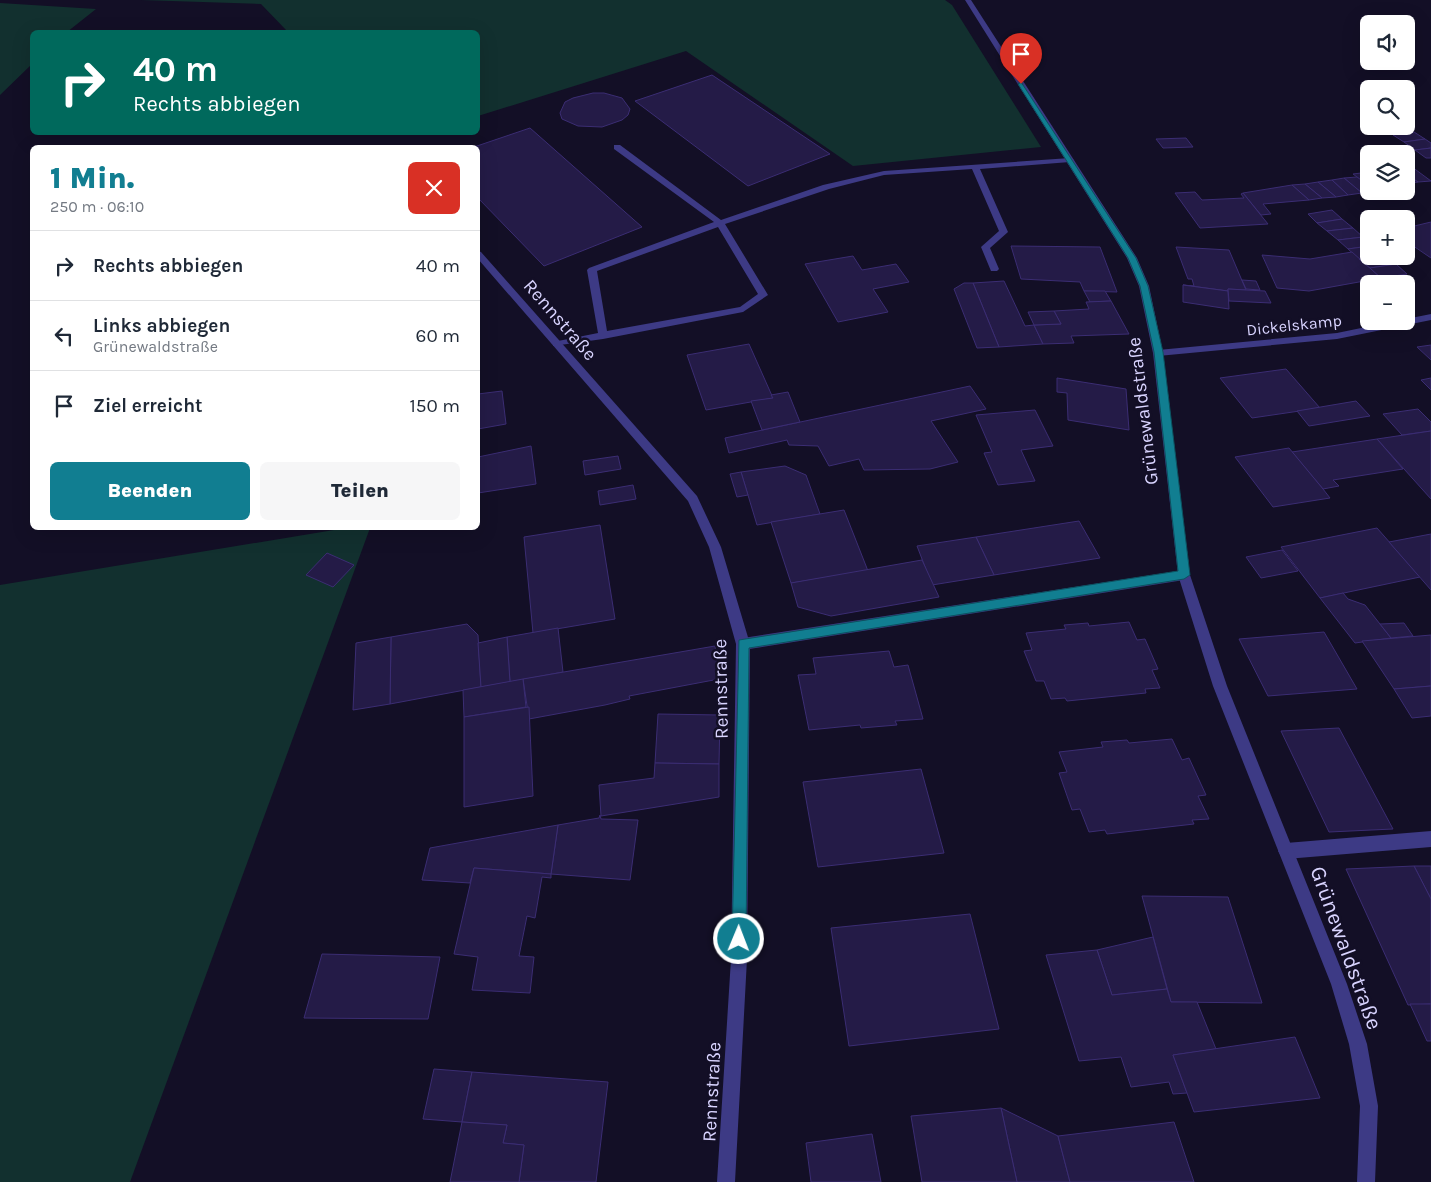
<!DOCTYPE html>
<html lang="de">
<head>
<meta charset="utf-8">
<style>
	:root { --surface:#fff; --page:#f6f6f7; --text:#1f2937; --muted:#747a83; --line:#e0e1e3; --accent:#117e91 }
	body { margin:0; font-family:Karla,sans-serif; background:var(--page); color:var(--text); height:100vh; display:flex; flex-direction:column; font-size:19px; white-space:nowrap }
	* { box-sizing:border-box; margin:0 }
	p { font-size:16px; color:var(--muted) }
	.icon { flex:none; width:28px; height:28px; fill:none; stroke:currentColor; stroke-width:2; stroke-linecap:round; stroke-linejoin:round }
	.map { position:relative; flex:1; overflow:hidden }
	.panel { position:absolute; left:30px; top:145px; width:450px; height:385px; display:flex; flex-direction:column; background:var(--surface); border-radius:8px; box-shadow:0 5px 20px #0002 }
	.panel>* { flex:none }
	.hud { position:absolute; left:30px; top:30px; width:450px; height:105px; border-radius:8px; box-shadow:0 5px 20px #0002; background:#00695c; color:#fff; overflow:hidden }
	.tools { position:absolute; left:1360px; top:15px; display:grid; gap:10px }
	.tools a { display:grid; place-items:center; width:55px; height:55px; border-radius:8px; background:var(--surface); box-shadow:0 5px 20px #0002; font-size:25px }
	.pin { position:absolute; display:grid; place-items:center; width:42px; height:42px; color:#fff; margin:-51px -21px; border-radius:50% 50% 50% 0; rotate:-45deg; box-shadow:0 0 5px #0007 }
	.pin .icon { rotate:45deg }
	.me { position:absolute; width:55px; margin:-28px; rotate:1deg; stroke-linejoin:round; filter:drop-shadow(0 0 4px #0008) }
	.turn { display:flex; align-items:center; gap:18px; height:105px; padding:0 20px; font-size:22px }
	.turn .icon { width:65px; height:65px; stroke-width:2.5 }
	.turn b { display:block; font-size:35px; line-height:42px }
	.round { display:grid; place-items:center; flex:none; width:52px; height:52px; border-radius:8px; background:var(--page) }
	.headline { display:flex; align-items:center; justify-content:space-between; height:85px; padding:0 20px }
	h1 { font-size:30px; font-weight:800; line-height:38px; color:var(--accent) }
	.cta { display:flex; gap:10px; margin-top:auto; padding:10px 20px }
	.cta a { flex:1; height:58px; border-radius:8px; background:var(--accent); color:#fff; font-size:20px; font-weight:800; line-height:58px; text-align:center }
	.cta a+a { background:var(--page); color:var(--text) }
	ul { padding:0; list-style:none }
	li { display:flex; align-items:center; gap:15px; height:70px; padding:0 20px; border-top:1px solid var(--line) }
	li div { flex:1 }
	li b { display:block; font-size:19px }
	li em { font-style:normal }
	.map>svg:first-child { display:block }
</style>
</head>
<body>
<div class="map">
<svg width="1431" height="1182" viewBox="0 0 1431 1182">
	<rect width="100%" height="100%" fill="#130f26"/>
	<g fill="#12302f">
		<path d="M141,0H945L952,5L1041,147L853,166L686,51L478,116V32H288L261,4Z"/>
		<path d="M0,3L96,9L67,32H32V64L0,95Z"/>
		<path d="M346,528H370L130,1182H0V585Z"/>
	</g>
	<g fill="#241b47" stroke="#3b2d73">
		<path d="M712,75L830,154L748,186L635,101Z"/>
		<path d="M593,93H604L622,98L630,109L628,115L622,120L602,127L578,126L562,119L560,113L565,102L573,98Z"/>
		<path d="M530,128L642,227L544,266L478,198V148H471Z"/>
		<path d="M1414,132L1425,139L1404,142L1393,135Z"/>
		<path d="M1186,138L1193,147L1163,148L1156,139Z"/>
		<path d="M1425,139L1431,143V148L1415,150L1404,142Z"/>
		<path d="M1431,148V158H1426L1415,150Z"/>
		<path d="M1406,167H1412L1431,181L1418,182L1406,174Z"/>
		<path d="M1361,173L1369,180V186L1353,174Z"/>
		<path d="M1406,174L1418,182L1406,184Z"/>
		<path d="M1357,177L1369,186V191H1373L1362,193L1344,178Z"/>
		<path d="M1344,178L1362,193L1348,195L1332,180Z"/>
		<path d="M1332,180L1348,195L1336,197L1318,182Z"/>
		<path d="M1318,182L1336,197L1322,198L1305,184Z"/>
		<path d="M1305,184L1322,198L1309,200L1292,185Z"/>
		<path d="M1292,185L1309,200L1263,204L1271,214L1261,215L1243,193Z"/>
		<path d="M1195,192L1202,200L1244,198L1241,194L1243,193L1268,224L1200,228L1175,193Z"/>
		<path d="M1332,210L1342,219L1317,223L1308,214Z"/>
		<path d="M1342,219L1353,228L1327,231L1317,223Z"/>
		<path d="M1431,222V258L1406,241V228Z"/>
		<path d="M1353,228L1363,237L1338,240L1327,231Z"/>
		<path d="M1363,237L1369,241V246L1348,249L1338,240Z"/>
		<path d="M1011,246L1100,247L1117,292L1084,291L1080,282L1021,279Z"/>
		<path d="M1369,246V256H1375L1359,259L1348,249Z"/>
		<path d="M1176,247L1229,250L1246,290L1228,289V291L1183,285L1194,286L1192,279H1188Z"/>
		<path d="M1352,252L1381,278L1309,291L1277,288L1262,255L1310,259Z"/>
		<path d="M853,256L862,270L896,264L909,282L873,289L888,312L838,322L805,264Z"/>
		<path d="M1375,256H1387L1396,264L1370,268L1359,259Z"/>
		<path d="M1396,264L1407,274L1381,278L1370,268Z"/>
		<path d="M1242,280L1256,281L1260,290L1246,289Z"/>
		<path d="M1004,281L1025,326L1034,325L1043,344L999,347L973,283Z"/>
		<path d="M964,283H973L999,347L977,348L954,289Z"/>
		<path d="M1183,285L1228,291L1229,309L1183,302Z"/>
		<path d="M1228,289L1265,291L1271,303L1229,301Z"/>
		<path d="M1084,291H1105L1111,301L1090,302Z"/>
		<path d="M1111,301L1129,334L1071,336L1074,343L1043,344L1034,325L1061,324L1054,311L1089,309L1086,302Z"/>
		<path d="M1054,311L1061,324L1034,325L1028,312Z"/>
		<path d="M749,344L773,398L706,410L687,355Z"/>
		<path d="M1431,345V360L1417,347Z"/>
		<path d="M1286,369L1320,408L1252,418L1220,378Z"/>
		<path d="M1057,378L1126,389L1129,430L1068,420L1067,393L1057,392Z"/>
		<path d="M1431,378V390L1421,380Z"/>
		<path d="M970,386L986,409L931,421L958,462L930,469L864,470L859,459L829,466L818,446L789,445L787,440L729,453L725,438Z"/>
		<path d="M502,391L506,424L478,429V394Z"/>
		<path d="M788,392L800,422L762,430L751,401L773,398L771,395Z"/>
		<path d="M1356,401L1370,416L1309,426L1297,411Z"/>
		<path d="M1418,409L1431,422V431L1402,435L1383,414Z"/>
		<path d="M1035,410L1053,446L1021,450L1035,481L998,485L984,453L992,452L976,415Z"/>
		<path d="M1431,431V499L1377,439Z"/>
		<path d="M1377,439L1403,469L1333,480L1339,486L1323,489L1292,452Z"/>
		<path d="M531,446L536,484L478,493V457Z"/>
		<path d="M1289,448L1323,489L1330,498L1273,507L1235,457Z"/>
		<path d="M618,456L621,469L585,475L583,461Z"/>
		<path d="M785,466L806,475L820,514L757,525L741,472Z"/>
		<path d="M741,472L748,495L737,497L730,474Z"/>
		<path d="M633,485L636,499L600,505L598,491Z"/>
		<path d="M844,510L868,571L791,583L771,522Z"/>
		<path d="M1079,521L1100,558L994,575L976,537Z"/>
		<path d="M600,525L615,619L533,633L524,537Z"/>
		<path d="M1377,528L1420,577L1320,598L1281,547Z"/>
		<path d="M1431,534V590L1389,542Z"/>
		<path d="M976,537L994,575L932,585L917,546Z"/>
		<path d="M1282,550L1298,571L1261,578L1246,557Z"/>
		<path d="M327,553L354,565L333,587L306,575Z"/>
		<path d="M922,560L939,597L831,616L798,607L791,583Z"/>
		<path d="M1343,593L1348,599L1365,605L1391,638L1355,643L1320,598Z"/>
		<path d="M1129,622L1137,640L1145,639L1158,669L1152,670L1160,688L1145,689L1146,693L1067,701L1065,698L1051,699L1044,681H1036L1024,651L1032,650L1026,633L1066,629L1064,625L1088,623L1089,626Z"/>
		<path d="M1404,623L1413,636L1391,638L1380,624Z"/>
		<path d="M467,624L478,635L481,687L390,704L391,637Z"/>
		<path d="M558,628L563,672L510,682L507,637Z"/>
		<path d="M1324,632L1357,689L1268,696L1239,639Z"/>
		<path d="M1431,635V686L1394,689L1362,641Z"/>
		<path d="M391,637L390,704L353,710L356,643Z"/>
		<path d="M507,637L510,682L481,687L478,643Z"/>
		<path d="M715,646L719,679L629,696L630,699L605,705L529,719L523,679Z"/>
		<path d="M889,651L894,667L908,665L923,719L895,721L897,725L861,728L860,725L809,730L798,675L816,674L813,658Z"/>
		<path d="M523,679L526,707L464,717L463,690Z"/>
		<path d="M1431,686V716L1412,718L1394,689Z"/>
		<path d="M529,707L533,796L464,807V717Z"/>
		<path d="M658,714L720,715L719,764L655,763Z"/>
		<path d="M1339,728L1393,829L1329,832L1281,731Z"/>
		<path d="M1172,739L1182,760L1189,758L1206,795L1198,796L1209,819L1192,820L1194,824L1107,834L1105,830L1089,832L1080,809L1072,810L1059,773L1067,772L1059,752L1103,747L1101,742L1127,740L1129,743Z"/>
		<path d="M655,763L719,764V797L601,816L599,785L654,778Z"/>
		<path d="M921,769L944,853L818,867L803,782Z"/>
		<path d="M600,815L601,819L638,820L630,880L551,874L558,825L599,818Z"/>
		<path d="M558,825L551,874L474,868L470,883L422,880L430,848Z"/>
		<path d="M1414,866H1431V899Z"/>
		<path d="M1414,866L1431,899V1004L1408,1005L1346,869Z"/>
		<path d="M474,868L551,874V878L542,877L535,918L527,916L519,956L534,957L530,993L472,990L478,957L454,954Z"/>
		<path d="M1142,896L1228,897L1262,1003L1171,1002Z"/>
		<path d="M970,914L999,1029L849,1046L831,928Z"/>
		<path d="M1153,937L1167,989L1112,995L1097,950Z"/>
		<path d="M1097,950L1112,995L1167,989L1171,1002H1197L1216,1049L1173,1055L1187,1093L1173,1094L1169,1082L1131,1087L1121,1057L1079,1061L1046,955Z"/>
		<path d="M322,954L440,957L428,1019L304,1018Z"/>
		<path d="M1410,1004H1431V1041H1427Z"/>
		<path d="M1295,1037L1320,1098L1194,1112L1173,1055Z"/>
		<path d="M434,1069L472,1072L462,1122L423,1119Z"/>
		<path d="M472,1072L608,1082L596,1182H519L524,1145L503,1143L507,1125L462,1122Z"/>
		<path d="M1001,1108L1058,1136L1070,1182H1017Z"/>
		<path d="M1001,1108L1017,1182H922L911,1116Z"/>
		<path d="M462,1122L507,1125L503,1143L524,1145L519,1182H450Z"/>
		<path d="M1174,1122L1194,1182H1070L1058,1136Z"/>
		<path d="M872,1134L881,1182H811L806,1143Z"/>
	</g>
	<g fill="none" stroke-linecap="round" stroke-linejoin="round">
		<g fill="#3d3a85" fill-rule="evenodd">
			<path d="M614,145H620L721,220L823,185L884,171L1070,158L1074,160L1070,162L980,169L1008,232L990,248L999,269L997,271H991L981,247L999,231L972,169L884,175L829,189L725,224L768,295L743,312L603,339L553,346V342L598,333L587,270L589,268L714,222L614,149ZM718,227L758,294L740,307L607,331L597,271Z"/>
			<path d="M1184,570L1188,571L1190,575L1188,579L1184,580L743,650L738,648L736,644L738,640L743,638Z"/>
			<path d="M1431,831V847L1286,859L1281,856L1278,851L1281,846L1286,843Z"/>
		</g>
		<g fill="#3d3a85" fill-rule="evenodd">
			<path d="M478,251L481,252L697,496L721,547L750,644L747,959L735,1182H717L731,959L736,644L709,547L688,501L478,259Z"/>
			<path d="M1431,314V320L1337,339L1158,356L1153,353L1158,350L1337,333L1395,321H1406V319Z"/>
		</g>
		<path fill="#3d3a85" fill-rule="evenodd" d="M965,0H971L1137,258L1149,286L1163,353L1190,575L1227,686L1347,984L1367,1044L1378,1106L1375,1182H1357L1360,1106L1349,1044L1331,984L1213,686L1178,575L1153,353L1139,286L1127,258Z"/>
	</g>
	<path fill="#117e91" stroke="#0b525e" d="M1021,82L1136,258L1148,286L1163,352L1190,575L1184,579L749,648L746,939L744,944L739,946L734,944L732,939L739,640L1178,571L1154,352L1140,286L1128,258L1018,84Z"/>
	<g text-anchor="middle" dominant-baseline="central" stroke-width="5" stroke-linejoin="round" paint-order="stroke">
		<g font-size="16" fill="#d9d4ff" stroke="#130f26">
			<text transform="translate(1294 325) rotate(-6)">Dickelskamp</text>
		</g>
		<g font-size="19" fill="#d9d4ff" stroke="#130f26">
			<text transform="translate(560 320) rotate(49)">Rennstraße</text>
			<text transform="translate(1143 411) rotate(-97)">Grünewaldstraße</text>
			<text transform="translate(721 689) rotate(-91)">Rennstraße</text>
			<text transform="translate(712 1092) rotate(-87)">Rennstraße</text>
		</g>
		<g font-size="22" fill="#d9d4ff" stroke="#130f26">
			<text transform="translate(1346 948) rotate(70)">Grünewaldstraße</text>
		</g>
	</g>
</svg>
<div class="tools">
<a><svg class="icon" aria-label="sound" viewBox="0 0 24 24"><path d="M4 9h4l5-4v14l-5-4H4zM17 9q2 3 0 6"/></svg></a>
<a><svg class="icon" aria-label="search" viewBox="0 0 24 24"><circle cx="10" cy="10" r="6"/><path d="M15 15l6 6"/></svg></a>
<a><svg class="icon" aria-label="layers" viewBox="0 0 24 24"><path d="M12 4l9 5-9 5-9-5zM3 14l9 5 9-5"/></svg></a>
<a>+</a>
<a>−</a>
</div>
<div class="pin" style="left:1021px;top:84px;background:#d93025"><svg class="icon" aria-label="arrive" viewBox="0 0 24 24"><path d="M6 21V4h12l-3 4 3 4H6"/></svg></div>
<svg class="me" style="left:739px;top:939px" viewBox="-20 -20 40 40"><circle r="17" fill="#117e91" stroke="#fff" stroke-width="3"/><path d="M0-11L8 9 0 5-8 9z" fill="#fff"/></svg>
<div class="hud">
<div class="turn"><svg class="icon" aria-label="right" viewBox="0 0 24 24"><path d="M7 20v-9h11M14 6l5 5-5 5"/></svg><div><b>40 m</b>Rechts abbiegen</div></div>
</div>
<section class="panel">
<div class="headline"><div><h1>1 Min.</h1><p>250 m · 06:10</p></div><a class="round" style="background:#d93025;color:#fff"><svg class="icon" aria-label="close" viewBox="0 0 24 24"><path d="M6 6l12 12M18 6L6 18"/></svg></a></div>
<ul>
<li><svg class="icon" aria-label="right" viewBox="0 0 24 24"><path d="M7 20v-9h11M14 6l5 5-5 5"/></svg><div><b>Rechts abbiegen</b></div><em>40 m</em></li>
<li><svg class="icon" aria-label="left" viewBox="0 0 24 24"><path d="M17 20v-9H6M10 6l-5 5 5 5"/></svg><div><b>Links abbiegen</b><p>Grünewaldstraße</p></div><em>60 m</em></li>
<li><svg class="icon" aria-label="arrive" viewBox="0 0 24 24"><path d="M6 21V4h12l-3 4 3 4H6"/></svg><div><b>Ziel erreicht</b></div><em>150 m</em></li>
</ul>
<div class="cta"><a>Beenden</a><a>Teilen</a></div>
</section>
</div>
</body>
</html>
